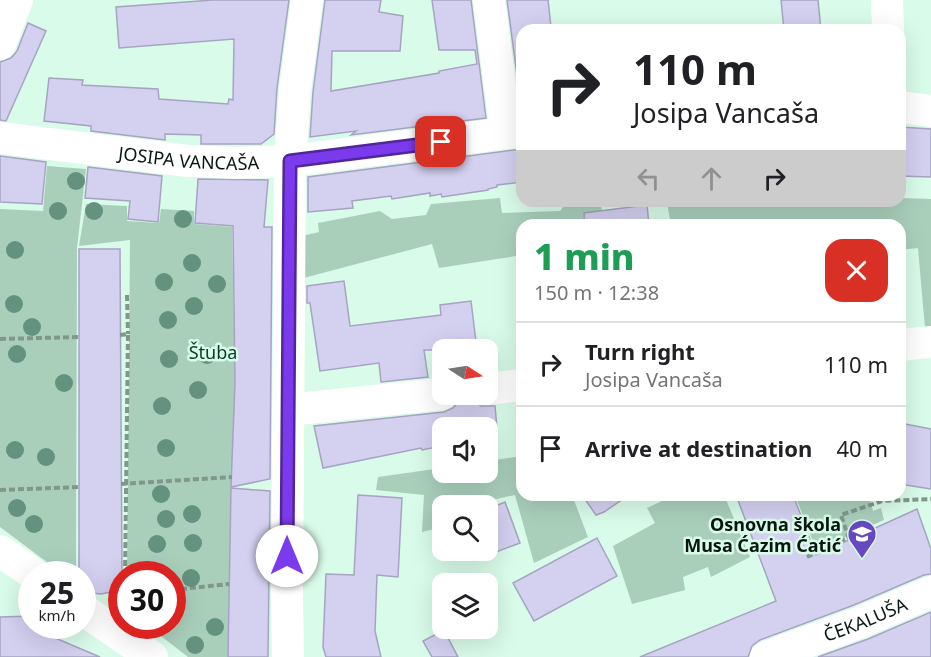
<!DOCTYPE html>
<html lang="en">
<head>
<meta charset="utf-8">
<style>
	:root { --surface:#fff; --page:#f2f2f2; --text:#202124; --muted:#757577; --line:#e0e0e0 }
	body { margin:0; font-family:"Noto Sans",sans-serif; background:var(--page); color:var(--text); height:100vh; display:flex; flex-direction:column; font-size:22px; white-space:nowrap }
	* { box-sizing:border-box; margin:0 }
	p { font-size:20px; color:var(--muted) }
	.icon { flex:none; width:33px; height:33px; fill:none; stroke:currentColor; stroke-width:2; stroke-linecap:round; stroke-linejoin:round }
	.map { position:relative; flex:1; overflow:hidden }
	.drawer { position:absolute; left:516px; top:219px; width:390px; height:282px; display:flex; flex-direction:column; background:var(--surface); border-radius:18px; box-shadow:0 6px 24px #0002 }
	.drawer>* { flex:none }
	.hud { position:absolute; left:516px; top:24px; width:390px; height:183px; border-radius:18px; box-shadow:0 6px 24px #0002; background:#fff; color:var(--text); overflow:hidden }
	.needle { width:39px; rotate:102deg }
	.controls { position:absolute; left:432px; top:339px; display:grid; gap:12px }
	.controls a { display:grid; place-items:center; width:66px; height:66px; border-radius:12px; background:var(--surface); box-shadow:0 6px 24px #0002; font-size:30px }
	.speed { position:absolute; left:18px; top:561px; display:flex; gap:12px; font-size:30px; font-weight:700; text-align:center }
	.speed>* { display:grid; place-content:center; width:78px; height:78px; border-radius:50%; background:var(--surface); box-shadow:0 6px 24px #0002; line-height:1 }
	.speed small { font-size:15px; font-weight:400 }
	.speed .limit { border:9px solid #d22; background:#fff; color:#111 }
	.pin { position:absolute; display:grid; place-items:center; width:51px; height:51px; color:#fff; margin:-26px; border-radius:12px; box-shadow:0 3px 9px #0006 }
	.me { position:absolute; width:66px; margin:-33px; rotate:0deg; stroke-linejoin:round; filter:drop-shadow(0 0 4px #0008) }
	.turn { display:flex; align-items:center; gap:21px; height:126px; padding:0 18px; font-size:27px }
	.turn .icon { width:78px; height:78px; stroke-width:2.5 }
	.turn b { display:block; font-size:42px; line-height:51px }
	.lanes { display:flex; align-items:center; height:57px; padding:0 18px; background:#0003; justify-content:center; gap:30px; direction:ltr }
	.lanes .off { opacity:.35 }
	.round { display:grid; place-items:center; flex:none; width:63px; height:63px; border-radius:18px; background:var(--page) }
	.headline { display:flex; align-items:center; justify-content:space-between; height:102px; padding:0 18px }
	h1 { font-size:36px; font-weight:800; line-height:45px; color:#1e9e55 }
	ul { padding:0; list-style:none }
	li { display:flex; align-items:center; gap:18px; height:84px; padding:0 18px; border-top:2px solid var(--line) }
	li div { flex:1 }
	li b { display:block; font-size:22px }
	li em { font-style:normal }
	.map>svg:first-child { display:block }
</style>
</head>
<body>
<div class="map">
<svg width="931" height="657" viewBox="0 0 931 657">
	<rect width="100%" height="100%" fill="#d9fbe9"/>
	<g fill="#a9cfbb">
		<path d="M47,166L86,169L77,248L76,574H63L0,527V209L43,211Z"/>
		<path d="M500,198L502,213L560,211L568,201H601L603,225H522V255L439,268L432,244L296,280L298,237L319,232L318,223L380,211L392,219L426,215L431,204Z"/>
		<path d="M900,198L931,199V327L925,328L918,248L900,250V225H671L667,203L709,201H900Z"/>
		<path d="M86,204L127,206V221L159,223L161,209L194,211V224L232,227L235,382L228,657H188L148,626H172V574H127L130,240L79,246Z"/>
		<path d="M522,456V495H572L588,537L534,563L515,495L470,505L442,506V517L439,528L422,532L424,495L376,490L378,477L442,468V472H488V461Z"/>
		<path d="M675,495H684L689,501L700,495H724L750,557L711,577L708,567L683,577L685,590L632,604L613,546L655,523L647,508Z"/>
		<path d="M795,495H879L870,499L873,511L881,508L884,520L816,550Z"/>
	</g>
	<g fill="#d3d0f0" stroke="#a7a4c2" stroke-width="1.5">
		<path d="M213,0H289L277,88L274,134L261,144H201V135L165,134V140L91,131V126L44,121L49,78L83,80L82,85L158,89L159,99L228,104L229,99L233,100L234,39L119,48L116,7Z"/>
		<path d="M325,0H381L379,12L403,16L400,51H332L331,91L439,73V71L477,64L475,50H439L432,0H471L486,118L351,135L356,131L310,137L313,92Z"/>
		<path d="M507,0H548L551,27V30H522V113Z"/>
		<path d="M781,0H818L821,30H784Z"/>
		<path d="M28,23L46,31L6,121L0,120V62L11,58L17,51Z"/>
		<path d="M900,127L931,129V177L900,176Z"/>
		<path d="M522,149V182L497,185V187L488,189V190L442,197L441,194L430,196V193L392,199L391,196L352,201L353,208L308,212V177Z"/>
		<path d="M0,156L46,162L42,204L0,202Z"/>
		<path d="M88,167L162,176L158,222L128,219L130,201L85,198Z"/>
		<path d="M198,179L268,180L264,227H272L270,479L231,487L235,382L233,226L195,223Z"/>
		<path d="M647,205L649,225H585L584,213Z"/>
		<path d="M79,249H120L122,578L117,586L111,592L101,594L92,593L82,588V574H79Z"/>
		<path d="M344,281L350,326L441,315L440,305L471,301L477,350H424L428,377L381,382L379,363L320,371L310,303H307V286Z"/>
		<path d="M473,399L481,406H495L497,428H442V446L422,450L421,448L323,468L314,426L444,412L453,408L459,401Z"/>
		<path d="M900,423L931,429V489L900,484Z"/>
		<path d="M231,488L270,491L268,657H228Z"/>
		<path d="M358,495L402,498L398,577L377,575L375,631L381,657H326L323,647L326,574L354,575Z"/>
		<path d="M582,495H629L604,512L596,515Z"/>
		<path d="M736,495H793L816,555L917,509L931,549V574L924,575L854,605L760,640L752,646L748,657H640L776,601Z"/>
		<path d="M505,502L520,543L488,555V509Z"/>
		<path d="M597,538L617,576L534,621L513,583Z"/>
		<path d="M931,612V657H818L868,639Z"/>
		<path d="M32,616V626H41V632L100,657H0V617Z"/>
		<path d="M444,630L458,657H432L423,641Z"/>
	</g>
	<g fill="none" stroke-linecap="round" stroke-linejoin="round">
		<g stroke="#80988c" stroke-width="4" stroke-dasharray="6 3" stroke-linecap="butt">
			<path d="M127,295L128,334"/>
			<path d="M120,335L128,334L125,574"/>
			<path d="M0,339L79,337"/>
			<path d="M121,484L232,477"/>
			<path d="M0,490L80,487"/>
			<path d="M849,539L841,515L882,501L931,499"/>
			<path d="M807,557L849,537"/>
			<path d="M172,590L229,584"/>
		</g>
		<g stroke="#fff" stroke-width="32">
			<path d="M489,0L506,133"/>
			<path d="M887,0L888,30"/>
			<path d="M0,44L17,0"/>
			<path d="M900,107L931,111"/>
			<path id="s1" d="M0,138L188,161L237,163L290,161L522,131"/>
			<path d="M900,345L931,342"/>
			<path d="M488,389L522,385"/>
			<path d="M288,410L442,394"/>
			<path d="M0,551L34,574"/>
			<path d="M82,609L152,657"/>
			<path d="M288,657L287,594L290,161L295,90L307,0"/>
			<path id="s2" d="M766,657L861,622L931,592"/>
		</g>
	</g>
	<g fill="#65927f">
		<circle cx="76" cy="181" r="9"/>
		<circle cx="58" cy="211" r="9"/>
		<circle cx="94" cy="211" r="9"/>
		<circle cx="183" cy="219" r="9"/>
		<circle cx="15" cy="250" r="9"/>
		<circle cx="192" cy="263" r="9"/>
		<circle cx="164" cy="282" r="9"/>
		<circle cx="217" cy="284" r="9"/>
		<circle cx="14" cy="304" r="9"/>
		<circle cx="194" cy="306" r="9"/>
		<circle cx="168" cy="320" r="9"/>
		<circle cx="32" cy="327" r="9"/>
		<circle cx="17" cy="354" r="9"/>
		<circle cx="207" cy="355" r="9"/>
		<circle cx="169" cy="359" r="9"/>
		<circle cx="64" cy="383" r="9"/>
		<circle cx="198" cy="390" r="9"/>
		<circle cx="162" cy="406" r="9"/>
		<circle cx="166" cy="448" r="9"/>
		<circle cx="15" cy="450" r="9"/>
		<circle cx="46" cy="457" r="9"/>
		<circle cx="161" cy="494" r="9"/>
		<circle cx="17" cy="508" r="9"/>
		<circle cx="192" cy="514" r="9"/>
		<circle cx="166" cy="519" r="9"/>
		<circle cx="34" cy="524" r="9"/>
		<circle cx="193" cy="543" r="9"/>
		<circle cx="157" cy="544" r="9"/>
		<circle cx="191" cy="578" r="9"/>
		<circle cx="215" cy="627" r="9"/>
		<circle cx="195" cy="645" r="9"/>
	</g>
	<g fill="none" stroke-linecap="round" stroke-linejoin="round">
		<g stroke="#51269a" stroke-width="15">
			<path id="route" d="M287,556L290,161L441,142"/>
		</g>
		<use href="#route" stroke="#7c3aed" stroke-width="10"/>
	</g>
	<defs>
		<g id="school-pin" transform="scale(1.5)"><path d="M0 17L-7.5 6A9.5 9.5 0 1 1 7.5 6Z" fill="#6649c1" stroke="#d9fbe9"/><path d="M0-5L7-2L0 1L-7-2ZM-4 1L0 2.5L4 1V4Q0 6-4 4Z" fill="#fff"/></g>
	</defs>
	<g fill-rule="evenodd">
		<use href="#school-pin" x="862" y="534"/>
	</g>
	<g text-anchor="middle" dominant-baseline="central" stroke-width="5" stroke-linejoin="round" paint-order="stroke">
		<g font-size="18" fill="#0a1711" stroke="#d9fbe9">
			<text stroke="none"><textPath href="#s1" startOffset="190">JOSIPA VANCAŠA</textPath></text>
			<text stroke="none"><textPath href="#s2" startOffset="106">ČEKALUŠA</textPath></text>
		</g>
		<g font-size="18" fill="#063c28" stroke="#d9fbe9">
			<text x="213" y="352">Štuba</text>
		</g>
		<g font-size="18" font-weight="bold" fill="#0a1711" stroke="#d9fbe9" text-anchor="end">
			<text x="841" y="524">Osnovna škola<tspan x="841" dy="21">Musa Ćazim Ćatić</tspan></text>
		</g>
	</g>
</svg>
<div class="controls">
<a><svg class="needle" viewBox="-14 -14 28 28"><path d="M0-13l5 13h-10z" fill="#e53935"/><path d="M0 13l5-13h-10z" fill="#757577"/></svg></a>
<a><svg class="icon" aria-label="sound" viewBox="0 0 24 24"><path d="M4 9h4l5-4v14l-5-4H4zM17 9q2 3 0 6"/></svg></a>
<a><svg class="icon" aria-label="search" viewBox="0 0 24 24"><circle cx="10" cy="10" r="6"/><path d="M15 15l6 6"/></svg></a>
<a><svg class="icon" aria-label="layers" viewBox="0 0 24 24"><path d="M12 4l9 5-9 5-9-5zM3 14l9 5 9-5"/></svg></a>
</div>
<div class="speed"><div>25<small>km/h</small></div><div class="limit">30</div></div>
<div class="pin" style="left:441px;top:142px;background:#d93025"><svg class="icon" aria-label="arrive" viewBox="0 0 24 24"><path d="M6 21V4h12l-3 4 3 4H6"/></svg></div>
<svg class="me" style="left:287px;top:556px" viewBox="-20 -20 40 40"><circle r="19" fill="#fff"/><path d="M0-13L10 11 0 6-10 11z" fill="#7c3aed"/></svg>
<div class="hud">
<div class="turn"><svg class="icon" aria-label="right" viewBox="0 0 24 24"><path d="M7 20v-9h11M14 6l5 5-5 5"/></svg><div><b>110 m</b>Josipa Vancaša</div></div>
<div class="lanes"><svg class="icon off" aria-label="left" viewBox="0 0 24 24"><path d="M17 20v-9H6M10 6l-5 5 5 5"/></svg><svg class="icon off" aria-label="ahead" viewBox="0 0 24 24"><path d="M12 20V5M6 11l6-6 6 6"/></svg><svg class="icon" aria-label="right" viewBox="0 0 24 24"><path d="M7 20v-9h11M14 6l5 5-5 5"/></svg></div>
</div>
<section class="drawer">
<div class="headline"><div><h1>1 min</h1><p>150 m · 12:38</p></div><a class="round" style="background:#d93025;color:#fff"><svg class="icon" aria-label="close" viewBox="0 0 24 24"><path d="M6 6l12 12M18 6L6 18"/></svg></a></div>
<ul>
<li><svg class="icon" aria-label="right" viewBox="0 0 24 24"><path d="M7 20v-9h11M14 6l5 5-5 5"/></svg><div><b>Turn right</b><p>Josipa Vancaša</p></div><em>110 m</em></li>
<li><svg class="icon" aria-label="arrive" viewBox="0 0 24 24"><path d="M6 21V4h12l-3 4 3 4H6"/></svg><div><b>Arrive at destination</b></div><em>40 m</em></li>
</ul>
</section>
</div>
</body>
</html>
